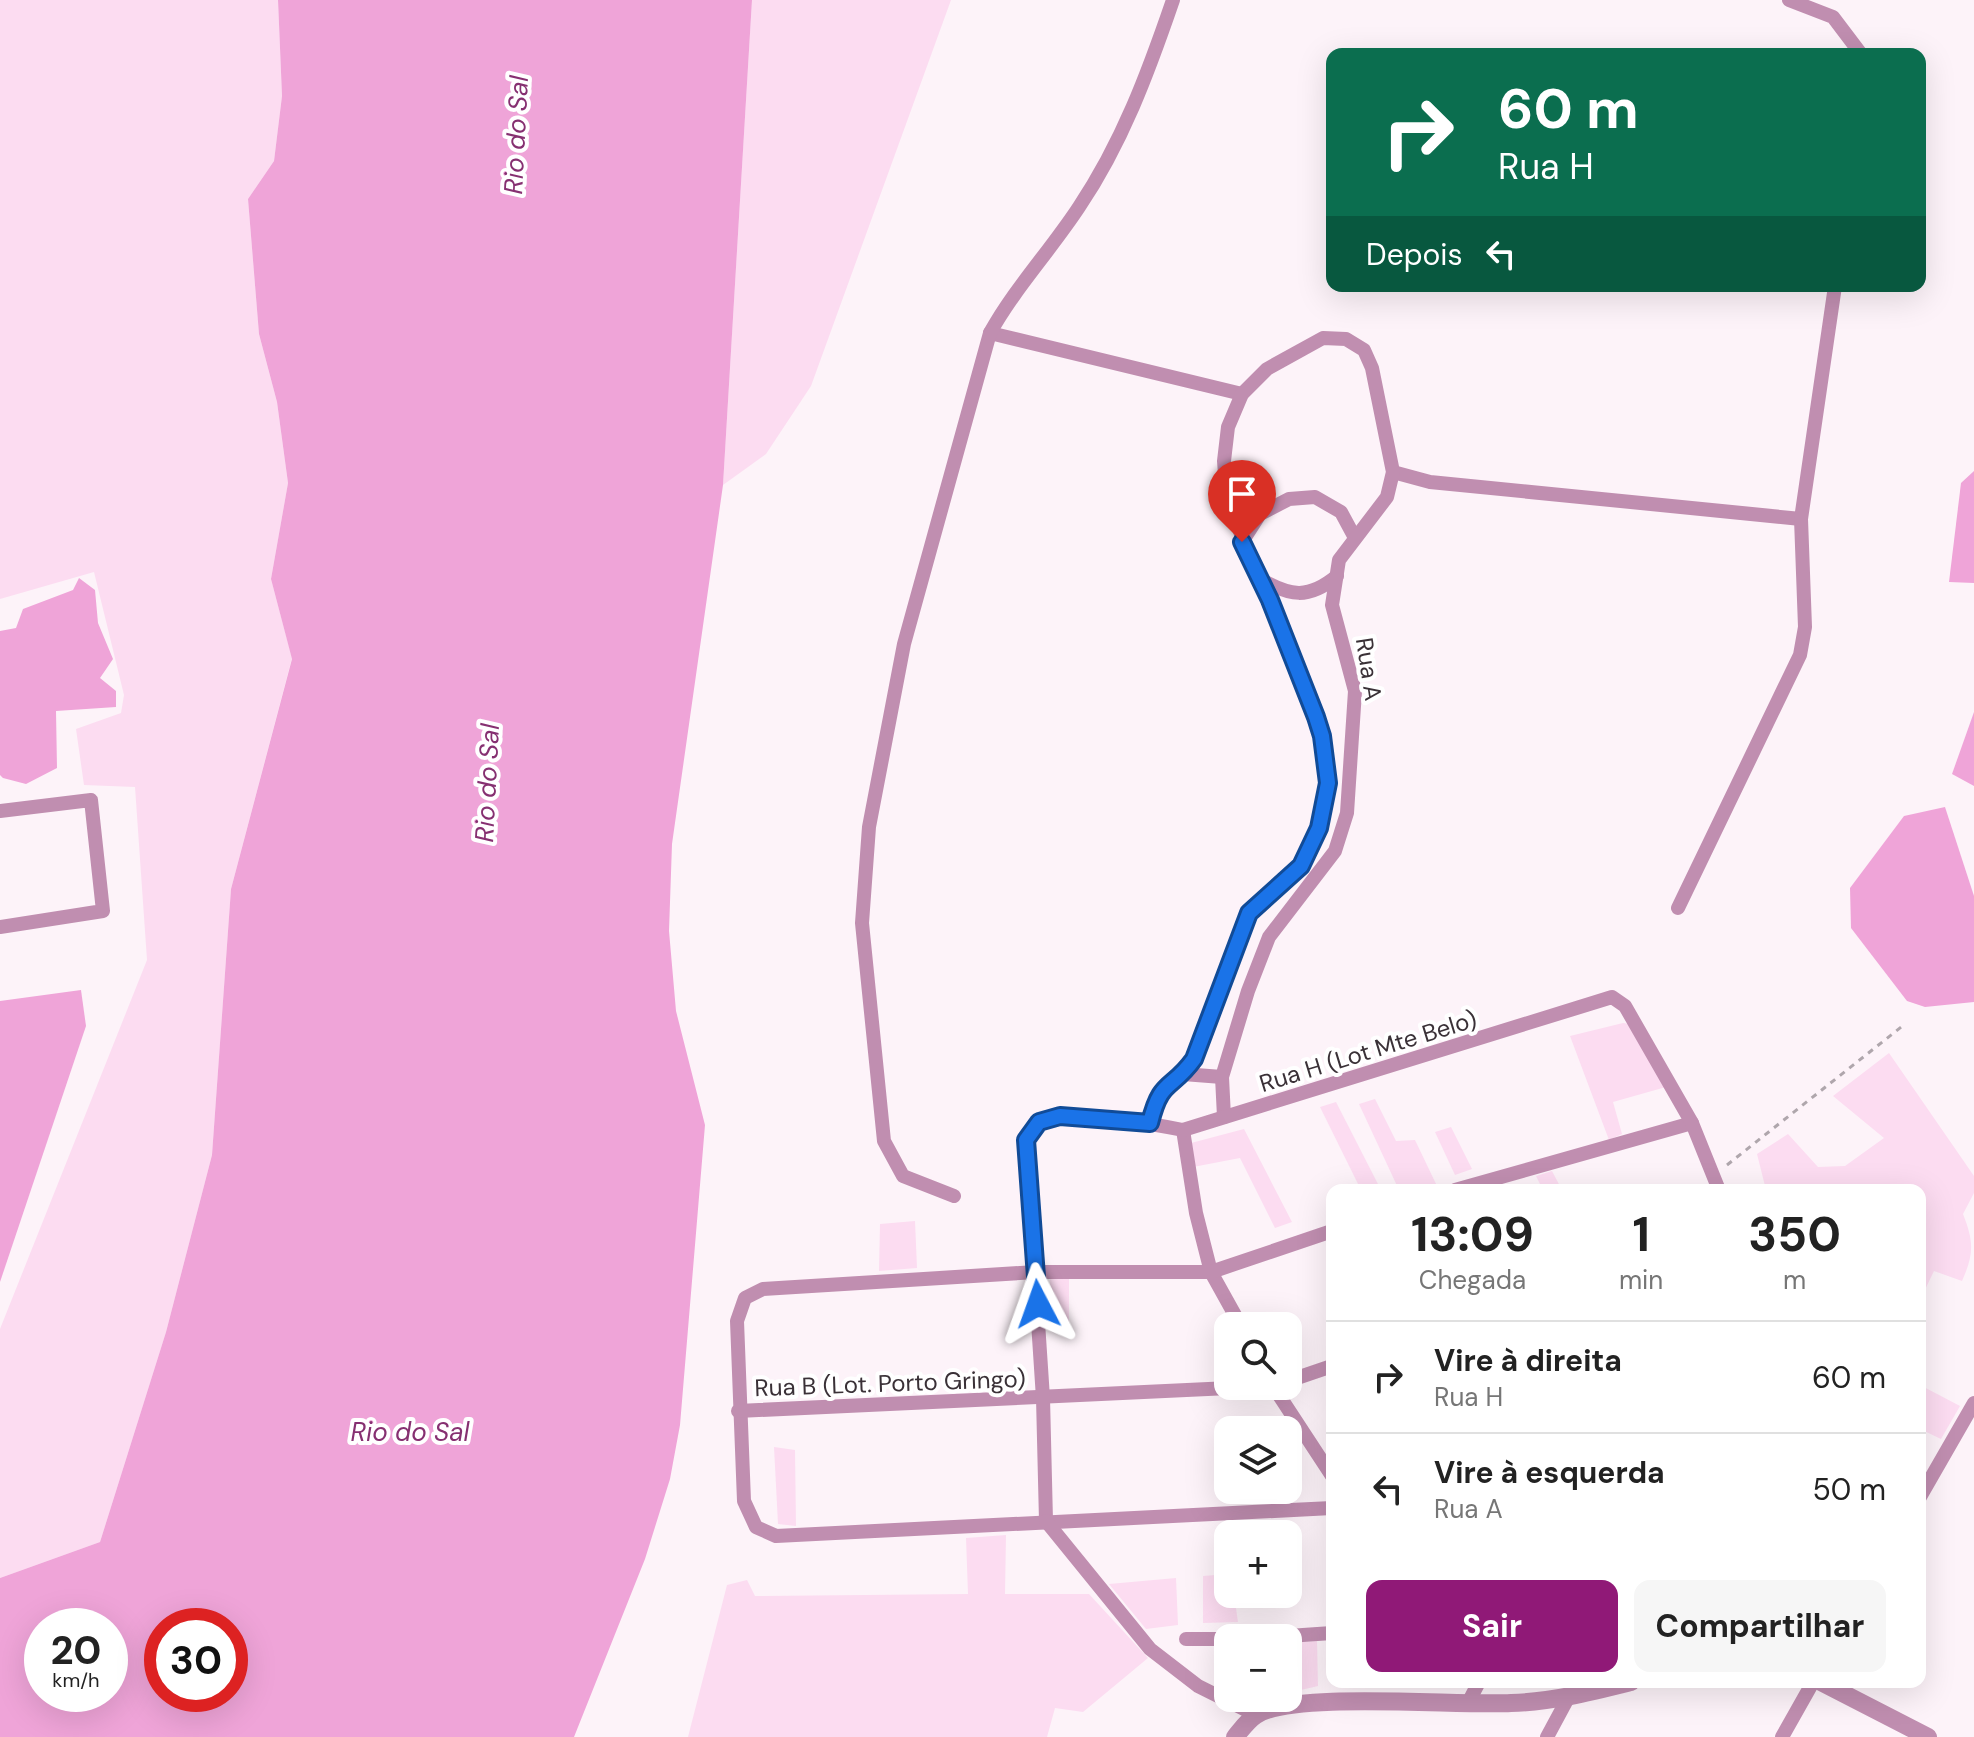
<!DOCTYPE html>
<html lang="pt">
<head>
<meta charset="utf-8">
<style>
	:root { --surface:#fff; --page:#f6f6f6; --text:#222; --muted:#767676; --line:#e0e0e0; --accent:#901977 }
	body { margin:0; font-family:"DM Sans",sans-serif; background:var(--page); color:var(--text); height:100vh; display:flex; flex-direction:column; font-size:30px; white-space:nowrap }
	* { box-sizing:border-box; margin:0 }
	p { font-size:26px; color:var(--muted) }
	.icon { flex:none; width:44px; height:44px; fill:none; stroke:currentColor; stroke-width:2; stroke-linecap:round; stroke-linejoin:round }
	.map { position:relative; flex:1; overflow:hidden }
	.side { position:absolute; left:1326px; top:1184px; width:600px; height:504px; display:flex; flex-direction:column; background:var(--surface); border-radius:16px; box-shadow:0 8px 32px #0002 }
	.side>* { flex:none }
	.hud { position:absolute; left:1326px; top:48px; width:600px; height:244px; border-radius:16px; box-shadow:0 8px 32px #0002; background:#0b6e4f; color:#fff; overflow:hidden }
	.tools { position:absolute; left:1214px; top:1312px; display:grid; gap:16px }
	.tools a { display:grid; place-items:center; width:88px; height:88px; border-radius:16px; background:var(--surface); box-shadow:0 8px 32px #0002; font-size:40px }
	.speed { position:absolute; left:24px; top:1608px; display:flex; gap:16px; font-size:40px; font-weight:700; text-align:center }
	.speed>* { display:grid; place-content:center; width:104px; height:104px; border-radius:50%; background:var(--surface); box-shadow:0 8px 32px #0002; line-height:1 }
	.speed small { font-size:20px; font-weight:400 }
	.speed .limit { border:12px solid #d22; background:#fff; color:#111 }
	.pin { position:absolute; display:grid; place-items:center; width:68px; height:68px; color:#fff; margin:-82px -34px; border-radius:50% 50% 50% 0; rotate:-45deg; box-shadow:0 0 8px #0007 }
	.pin .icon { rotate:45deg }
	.me { position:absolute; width:88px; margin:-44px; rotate:356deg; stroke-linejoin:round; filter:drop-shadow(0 0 6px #0008) }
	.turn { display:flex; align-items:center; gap:28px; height:168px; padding:0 40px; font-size:36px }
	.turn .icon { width:104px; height:104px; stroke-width:2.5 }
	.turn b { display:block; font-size:56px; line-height:68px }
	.then { display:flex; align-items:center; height:76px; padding:0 40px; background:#0003; gap:16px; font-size:30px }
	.eta { display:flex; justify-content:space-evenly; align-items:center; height:136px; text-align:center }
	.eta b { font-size:48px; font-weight:700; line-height:56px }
	.primary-button { display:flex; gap:16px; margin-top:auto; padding:16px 40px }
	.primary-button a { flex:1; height:92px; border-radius:16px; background:var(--accent); color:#fff; font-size:32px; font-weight:700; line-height:92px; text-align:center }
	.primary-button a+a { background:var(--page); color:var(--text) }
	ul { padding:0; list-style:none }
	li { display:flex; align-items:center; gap:24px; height:112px; padding:0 40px; border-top:2px solid var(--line) }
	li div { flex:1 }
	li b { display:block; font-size:30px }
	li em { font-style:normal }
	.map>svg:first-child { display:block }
</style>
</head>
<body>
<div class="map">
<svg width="1974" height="1737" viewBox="0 0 1974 1737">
	<rect width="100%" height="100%" fill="#fdf3f9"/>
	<g fill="#fcdcf1">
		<path d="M0,0H278L282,96L274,161L248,199L259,334L277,402L288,483L271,579L292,658L231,889L212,1155L166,1332L100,1542L0,1578V1329L147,960L135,787L84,785L76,729L121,713L124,695L94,572L0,599Z"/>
		<path d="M752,0H951L811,386L766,454L723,485Z"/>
		<path d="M1623,1023L1640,1025L1666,1087L1613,1102L1622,1134L1609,1140L1570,1036Z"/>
		<path d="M1889,1053L1974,1176V1193L1963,1214C1974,1242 1974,1254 1962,1281L1934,1271L1920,1300V1190H1766L1757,1154L1788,1134L1818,1167L1845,1166L1884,1138L1833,1096Z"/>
		<path d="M1375,1099L1396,1141L1415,1140L1437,1186L1399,1190L1359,1104Z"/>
		<path d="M1336,1102L1381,1190H1361L1320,1107Z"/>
		<path d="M1451,1127L1472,1169L1455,1175L1435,1132Z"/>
		<path d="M1244,1129L1292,1222L1275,1228L1240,1158L1193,1167L1191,1143Z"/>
		<path d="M1552,1171L1562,1190H1543L1536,1176Z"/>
		<path d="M915,1221L917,1268L879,1271L880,1224Z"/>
		<path d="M1050,1279H1069V1328L1051,1327Z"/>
		<path d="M1920,1385L1960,1406L1941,1439L1920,1429Z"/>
		<path d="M774,1447L795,1450L796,1526L778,1524Z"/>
		<path d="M1006,1535L1005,1594H1089L1148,1658L1083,1712L1055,1708L1047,1737H688L727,1585L747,1580L755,1596L968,1594L966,1538Z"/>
		<path d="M1228,1574V1594H1234L1238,1622L1203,1623V1576Z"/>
		<path d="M1176,1578L1178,1625L1146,1629L1109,1584Z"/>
		<path d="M1317,1641L1318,1686L1288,1693V1643Z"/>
	</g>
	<g fill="#efa4d8" fill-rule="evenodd">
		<path d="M278,0H752L723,485L672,844L669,931L676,1011L705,1125L680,1425L670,1479L645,1559L574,1737H0V1578L100,1542L166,1332L212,1155L231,889L292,659L271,579L288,483L277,402L259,334L248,199L274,161L282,96ZM110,1626V1694H42V1626ZM162,1626H230V1694H162Z"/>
		<path d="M1974,471V583L1949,582L1961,483Z"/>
		<path d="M79,578L95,590L98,623L113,659L100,678L116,691V707L56,711L57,768L26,784L3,778L0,775V631L16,628L23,609L73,590Z"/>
		<path d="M1974,712V786L1952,774Z"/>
		<path d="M1945,807L1974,896V1002L1925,1007L1907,1001L1851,928L1850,888L1904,816Z"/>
		<path d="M81,990L86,1026L0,1282V1001Z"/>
	</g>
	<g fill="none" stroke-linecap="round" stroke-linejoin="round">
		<path stroke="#afa6ac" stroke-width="3" stroke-dasharray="6 6" stroke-linecap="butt" d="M1727,1165L1905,1024"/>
		<g stroke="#c08eb0" stroke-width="14">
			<path d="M1789,0L1833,17L1861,54"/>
			<path d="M990,333L1242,394"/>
			<path d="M1393,472L1430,482L1801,519"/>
			<path d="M1242,542L1260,514L1289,499L1315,497L1341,512L1355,538"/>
			<path d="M1260,579C1290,596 1308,600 1337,576"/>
			<path d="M0,811L91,800L103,911L0,927"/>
			<path d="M1678,908L1800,655L1805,627L1801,519L1835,286"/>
			<path d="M1183,1074L1222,1077"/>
			<path d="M1150,1123C1161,1078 1171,1090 1194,1059L1249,913L1301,866L1319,828L1328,783L1322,736L1227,499L1224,461L1228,427L1242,394L1267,369L1323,338L1346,339L1364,350L1372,368L1393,472L1387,497L1339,560L1332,605L1355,691L1347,813L1335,851L1269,937L1248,991L1222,1077L1224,1117"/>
			<path d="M1183,1130L1196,1213L1211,1272L1241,1326"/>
			<path d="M1455,1190L1692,1123"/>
			<path d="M954,1196L903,1176L884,1141L862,923L869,827L904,644L990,333C1015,288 1050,251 1079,207C1122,143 1148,73 1173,0"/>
			<path d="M1332,1231L1211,1272H1036L763,1289L745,1298L737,1321L744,1501L756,1527L776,1536L1332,1508"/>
			<path d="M1288,1381L1332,1366"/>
			<path d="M1273,1386L1332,1476"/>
			<path d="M738,1411L1274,1386"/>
			<path d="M1920,1497L1974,1403"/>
			<path d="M1046,1521L1043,1398L1026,1140C1031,1133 1035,1124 1043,1121C1071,1109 1152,1124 1183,1130L1612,997L1625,1006L1692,1123L1719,1190"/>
			<path d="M1046,1521L1150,1649L1198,1686L1256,1715"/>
			<path d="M1260,1638L1332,1633"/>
			<path d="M1186,1639H1228"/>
			<path d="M1467,1705L1479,1682"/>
			<path d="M1547,1737L1568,1698"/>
			<path d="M1782,1737L1813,1682"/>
		</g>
		<g stroke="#c08eb0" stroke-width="18">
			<path d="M1821,1682L1928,1737"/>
			<path d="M1235,1737C1241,1730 1248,1720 1256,1715C1293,1691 1458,1706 1511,1703C1552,1702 1591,1692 1631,1682"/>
		</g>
	</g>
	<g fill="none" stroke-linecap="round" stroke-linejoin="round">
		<g stroke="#114b97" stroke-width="20">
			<path id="route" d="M1038,1304L1026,1140L1039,1122L1060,1116L1150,1123C1161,1078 1171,1091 1194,1059L1249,913L1301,866L1319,828L1328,783L1322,736L1316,717L1270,600L1242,542"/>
		</g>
		<use href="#route" stroke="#1a73e8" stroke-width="14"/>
	</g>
	<g text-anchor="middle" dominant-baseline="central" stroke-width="8" stroke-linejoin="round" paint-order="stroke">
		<g font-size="24" fill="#3a3137" stroke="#fff">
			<text transform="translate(1369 669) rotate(81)">Rua A</text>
			<text transform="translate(1368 1051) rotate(-17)">Rua H (Lot Mte Belo)</text>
			<text transform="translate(890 1383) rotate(-2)">Rua B (Lot. Porto Gringo)</text>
		</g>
		<g font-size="26" font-style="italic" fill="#863071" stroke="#fff">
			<text transform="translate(516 135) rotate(-87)">Rio do Sal</text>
			<text transform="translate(487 783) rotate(-87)">Rio do Sal</text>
			<text x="410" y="1432">Rio do Sal</text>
		</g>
	</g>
</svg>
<div class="tools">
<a><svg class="icon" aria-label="search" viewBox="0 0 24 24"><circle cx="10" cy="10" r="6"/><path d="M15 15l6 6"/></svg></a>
<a><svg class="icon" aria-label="layers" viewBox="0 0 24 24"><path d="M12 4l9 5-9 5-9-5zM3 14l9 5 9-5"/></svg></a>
<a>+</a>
<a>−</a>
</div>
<div class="speed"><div>20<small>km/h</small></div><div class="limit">30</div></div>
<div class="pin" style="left:1242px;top:542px;background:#d93025"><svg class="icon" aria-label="arrive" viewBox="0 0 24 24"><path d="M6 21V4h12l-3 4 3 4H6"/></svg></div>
<svg class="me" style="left:1038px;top:1304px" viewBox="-20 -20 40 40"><path d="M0-17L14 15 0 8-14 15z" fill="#1a73e8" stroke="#fff" stroke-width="4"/></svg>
<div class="hud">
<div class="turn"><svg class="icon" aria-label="right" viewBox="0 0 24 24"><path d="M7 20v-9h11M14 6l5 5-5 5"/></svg><div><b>60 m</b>Rua H</div></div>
<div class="then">Depois<svg class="icon" aria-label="left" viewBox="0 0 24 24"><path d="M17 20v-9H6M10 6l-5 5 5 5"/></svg></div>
</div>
<section class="side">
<div class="eta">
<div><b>13:09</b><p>Chegada</p></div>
<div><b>1</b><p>min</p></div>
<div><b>350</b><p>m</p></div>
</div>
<ul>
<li><svg class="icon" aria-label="right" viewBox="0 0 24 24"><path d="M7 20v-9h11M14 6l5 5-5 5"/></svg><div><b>Vire à direita</b><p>Rua H</p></div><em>60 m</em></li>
<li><svg class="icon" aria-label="left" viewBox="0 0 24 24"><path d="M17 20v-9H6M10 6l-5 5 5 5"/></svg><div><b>Vire à esquerda</b><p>Rua A</p></div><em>50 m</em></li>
</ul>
<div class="primary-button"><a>Sair</a><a>Compartilhar</a></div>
</section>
</div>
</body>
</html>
